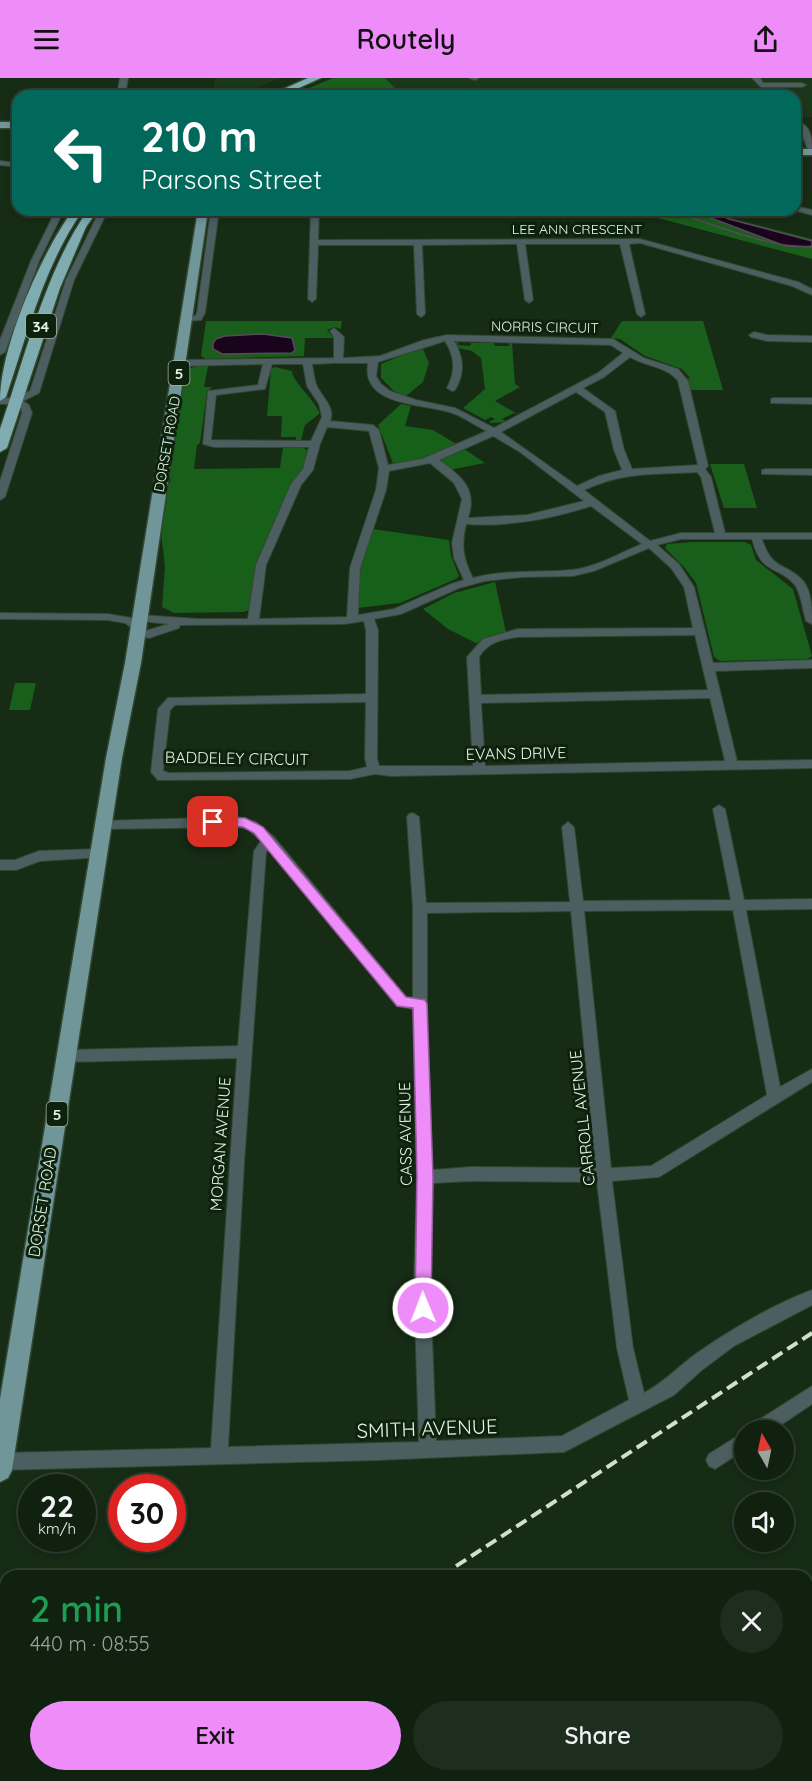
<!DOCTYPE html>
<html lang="en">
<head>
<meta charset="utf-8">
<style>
	:root { --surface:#102110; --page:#1e2e1e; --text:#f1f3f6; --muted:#9ca39f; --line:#303e30; --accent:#ee8cf9 }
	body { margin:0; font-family:Quicksand,sans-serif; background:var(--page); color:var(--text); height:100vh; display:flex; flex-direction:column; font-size:22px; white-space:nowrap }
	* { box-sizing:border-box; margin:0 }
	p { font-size:20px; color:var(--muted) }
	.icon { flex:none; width:33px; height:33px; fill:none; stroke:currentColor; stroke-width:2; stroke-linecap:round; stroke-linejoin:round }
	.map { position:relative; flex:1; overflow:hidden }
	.details { position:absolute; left:0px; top:1492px; width:813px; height:212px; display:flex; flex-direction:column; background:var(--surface); border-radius:18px 18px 0 0; box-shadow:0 3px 9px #0003,0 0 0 2px var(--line) }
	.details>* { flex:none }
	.guide { position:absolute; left:12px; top:12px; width:789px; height:126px; border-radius:18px; box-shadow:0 3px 9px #0003,0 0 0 2px var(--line); background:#00695c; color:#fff; overflow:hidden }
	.needle { width:39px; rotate:351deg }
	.buttons { position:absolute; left:734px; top:1342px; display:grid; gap:12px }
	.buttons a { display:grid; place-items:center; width:60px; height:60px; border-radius:50%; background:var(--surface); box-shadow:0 3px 9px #0003,0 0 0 2px var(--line); font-size:30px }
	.speed { position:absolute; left:18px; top:1396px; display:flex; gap:12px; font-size:30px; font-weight:700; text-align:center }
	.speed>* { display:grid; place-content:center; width:78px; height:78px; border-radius:50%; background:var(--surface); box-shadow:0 3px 9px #0003,0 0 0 2px var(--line); line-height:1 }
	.speed small { font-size:15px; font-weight:400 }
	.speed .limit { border:9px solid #d22; background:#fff; color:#111 }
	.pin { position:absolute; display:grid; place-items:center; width:51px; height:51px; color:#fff; margin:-26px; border-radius:12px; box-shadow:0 3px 9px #0006 }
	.me { position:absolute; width:66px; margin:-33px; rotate:359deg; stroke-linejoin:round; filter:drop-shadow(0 0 4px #0008) }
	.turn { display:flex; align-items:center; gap:21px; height:126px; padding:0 30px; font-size:27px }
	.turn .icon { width:78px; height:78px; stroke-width:2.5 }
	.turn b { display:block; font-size:42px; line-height:51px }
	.round { display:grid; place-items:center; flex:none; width:63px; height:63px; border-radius:32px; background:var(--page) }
	.headline { display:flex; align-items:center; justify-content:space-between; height:102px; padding:0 30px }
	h1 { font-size:36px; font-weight:600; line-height:45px; color:#1e9e55 }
	.button { display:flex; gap:12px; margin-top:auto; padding:12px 30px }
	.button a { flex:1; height:69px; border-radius:36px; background:var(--accent); color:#111; font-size:24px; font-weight:600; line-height:69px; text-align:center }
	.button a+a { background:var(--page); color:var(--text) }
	header { display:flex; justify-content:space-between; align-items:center; height:78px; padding:0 30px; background:var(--accent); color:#111; font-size:27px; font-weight:600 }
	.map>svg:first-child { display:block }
</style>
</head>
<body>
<header><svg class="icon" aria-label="menu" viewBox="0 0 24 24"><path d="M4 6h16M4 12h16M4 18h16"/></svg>Routely<svg class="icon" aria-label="share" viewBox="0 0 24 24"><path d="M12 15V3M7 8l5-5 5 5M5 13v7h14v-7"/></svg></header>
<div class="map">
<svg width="812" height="1703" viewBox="0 0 812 1703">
	<rect width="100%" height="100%" fill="#162c15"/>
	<g fill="#1b361a">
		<path d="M215,0H281L235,18H213Z"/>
		<path d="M385,0H812V39H795V18H423L398,14Z"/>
		<path d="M743,1698L812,1699V1703H744Z"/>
	</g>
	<g fill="#1a5e1b">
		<path d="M333,0H385L398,13L423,18H290Z"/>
		<path d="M639,132H712L729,140L812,161V181L658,140Z"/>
		<path d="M206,243H342L341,251L334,249L327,252L334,260H305L304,278L206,281L201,278Z"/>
		<path d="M622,243H703L723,312H689L686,301L690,300L682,291L645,278L620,261L611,260Z"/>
		<path d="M453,264H458V267L470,268L471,265H494L495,268H509V265H512L515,306L520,309L495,323L519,337L514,335L502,341L507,344L491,345L489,344L495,341L491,339L485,342L463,330L485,311L481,280L472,273L457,270Z"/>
		<path d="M422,269L429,285L423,304L406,318L394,313L381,300V286Z"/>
		<path d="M196,288H208L204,309H212L207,315L200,365L197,367L194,391L280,390L283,369H302L309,373L307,384L289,417L250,532L243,534L174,535L162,529L165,489L161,455L164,416L171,402L167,391L185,299L189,291Z"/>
		<path d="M275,289L292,293C292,303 313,320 319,334V336L305,347L301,362H296V359H281L282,338H267L271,291Z"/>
		<path d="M710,386H744L757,430H724Z"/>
		<path d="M692,464H745L751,467L756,482L793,511L812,578L808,581L720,583L714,579L696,505L684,489L665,470L667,466Z"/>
		<path d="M15,605H36L30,632H9Z"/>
	</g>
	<g fill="#176019">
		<path d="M401,326L411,328L405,348L433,352L458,367L409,388H394L378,347Z"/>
		<path d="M464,371L485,385L449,392L435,382Z"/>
		<path d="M277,391L304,395L280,435L267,439L256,435L258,427C241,417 222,428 207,414L206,408L216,402Z"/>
		<path d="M245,444L272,451L256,495C232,497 222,510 199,497V487L211,480L212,459L217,453L213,447L217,445L224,448Z"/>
		<path d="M373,451L449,462L451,478L459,498L456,501L400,525L358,530V488Z"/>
		<path d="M495,504L506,554L476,565L448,551L423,531L454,515Z"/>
	</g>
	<g fill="#1a031d" stroke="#574b59" stroke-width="1.5">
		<path d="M690,132H708L729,141L812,163V169L785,168Z"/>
		<path d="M263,256L292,260L295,272L292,275L222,276L213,271V265L216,261L225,258Z"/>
	</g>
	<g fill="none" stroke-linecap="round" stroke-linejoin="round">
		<path stroke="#574b59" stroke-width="1.5" d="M669,132C707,144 775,173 812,168"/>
		<g stroke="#334832" stroke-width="2">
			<g id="minor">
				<path d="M120,0H128L125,18H117Z"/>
				<path d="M469,0H479L475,2Z"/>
				<path d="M752,0H760L763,5H802L806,7L802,9H761Z"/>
				<path d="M803,46C812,51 812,65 812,74L808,72L799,48Z"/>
				<path d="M0,83L18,85V89L0,87Z"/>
				<path d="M795,128L812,132V137L793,132H795Z"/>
				<path d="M56,132H64L39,183L5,274L0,277V262L31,183Z"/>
				<path d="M100,132H108L74,202L39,315L23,323L29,327L32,335L5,419L0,422V403L22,335L21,330L13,326H0V320H14L30,313L66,202Z"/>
				<path d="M211,132H219L205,235L201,242L183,243V239L195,238L197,235Z"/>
				<path d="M311,132H319L318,162L640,161L798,204L812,211V217L792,208L640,165L629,166L645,236L641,239L637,236L620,166H525L533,222L529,225L525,222L517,166L422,167L425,236L421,239L417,236L414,167H318L316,221L312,224L308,221Z"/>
				<path d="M334,250L344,259L343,280L380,278L424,262L447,257L613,261L644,280L678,291L688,303L708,388L705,391L711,399L725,455H812V461H762C772,494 787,484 804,504C812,515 812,533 812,546L806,543C803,533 801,516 795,507C778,486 762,499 752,461H681L657,467L679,486L694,509L713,585L812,582V590L715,593L737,683L812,682V690L391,698L375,696L350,701L158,702L151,694L158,631L168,620L366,616V552L364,543L344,546L180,547L179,550L149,560L145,559V553L169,546L140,543L134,540L140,537L198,541H248L256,487L291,406L303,391L309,369H214L203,366L208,313L258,307L263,286L181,288L176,285L181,282L334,280V259L330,253ZM445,263C455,279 456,293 447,310L452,313L455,312C465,295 464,280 454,263L611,267L623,275L598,295L494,350L455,330L416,322L390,313L381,306L376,298L378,284ZM630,279C646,289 667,288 678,303L698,387L632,391L624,372L615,333L583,310L604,299ZM334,285H368C361,328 420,325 449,334C463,338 474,347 487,353L422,381L388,387L379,352L373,347L330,343C336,329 321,319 316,306C314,300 313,292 312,286ZM272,286H303L307,308L319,326L322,339L311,363L211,362L216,317L265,311ZM576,314L605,334L614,372L622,392L599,398L577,408L501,354ZM327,349L369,353L379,390L376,412L350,490L347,539L259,541L266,487L301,407L313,392L320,366ZM493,358L520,374L584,423L527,437L468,440C478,411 461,398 439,382ZM430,385L454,405L462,421L452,465L454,480L464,502L451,506L394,531L358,537L360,490L386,412L389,393ZM697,394L701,399L715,455H681L650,463L584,412C626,393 652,397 697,394ZM591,428L642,466C620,475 595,490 571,492C539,495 506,491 473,500C463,482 461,466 466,446C508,449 551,441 591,428ZM649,470L671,490L684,509L693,550L518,551L483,561L467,579L473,688H379L377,680L378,552L374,541L401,536L459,510L485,503L522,499L573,498L594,493ZM695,557L708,612L481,617L479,579C488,564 502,561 518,559ZM710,620L725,683L485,688L481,625ZM366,624L365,680L367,689L350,693L169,695L163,693L170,632L175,627Z"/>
				<path d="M754,254L767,257L812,258V264L767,263L751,259L749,257Z"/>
				<path d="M774,320H812V326L771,325V321Z"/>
				<path d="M766,391H812V397L762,396V392Z"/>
				<path d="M0,535L108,536L132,540L144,550L138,554L125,545L108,542L0,541Z"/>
				<path d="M719,727L725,731L744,822L812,821V831L746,832L780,1009L812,991V1004L659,1099L612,1103L633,1270L644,1315C663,1305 676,1291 693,1278C726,1254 774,1226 812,1212V1227L734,1268L702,1292L674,1317L564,1374L378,1382L0,1392L1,1375L211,1370L237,980L66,984L61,982L59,978L61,974L66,972L238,968L254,773L261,763L248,751L238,749L104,751L98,746L100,743L238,739L256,744L274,759L406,919L413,920V830L407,739L409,736L413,735L419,739L426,825L570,824L562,749L568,744L574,749L583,823L731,822L713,731ZM269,771L397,928L413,931L417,1099L414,1207L419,1364L228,1369L244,1085L266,774ZM733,832L767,1017L651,1088L611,1090L584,833ZM571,833L596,1090L471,1089L432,1092L427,926V835ZM471,1103L597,1104L617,1270L629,1322L562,1358L436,1363L430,1207L433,1105Z"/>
				<path d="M99,771L105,776L104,779L40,783L16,792H0V782H15L39,773Z"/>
				<path d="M812,1308V1326L772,1353H748L751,1347Z"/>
				<path d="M744,1354V1372L715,1391L709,1388L706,1382L709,1376Z"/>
			</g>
		</g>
		<g stroke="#334832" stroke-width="3">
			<g id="major">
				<rect x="0" y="44" width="18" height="6"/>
				<rect x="795" y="71" width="17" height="6"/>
				<path d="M198,132H208L141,585L122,680L12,1392L8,1400L0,1404V1321L106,680L125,585Z"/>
			</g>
		</g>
		<g stroke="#334832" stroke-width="3">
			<g id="highway">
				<path d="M308,0H321L281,18H268Z"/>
				<path d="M73,132H83C44,188 28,254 6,319L0,323C0,269 41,176 73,132Z"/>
				<path d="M88,132H98L86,149L60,210L7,370L0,374V351C24,282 46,191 88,132Z"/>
			</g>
		</g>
		<use href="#minor" fill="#4c5e60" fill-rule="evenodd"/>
		<use href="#major" fill="#70969a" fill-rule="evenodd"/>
		<use href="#highway" fill="#7eacb1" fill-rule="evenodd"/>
		<g stroke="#d0dfcf" stroke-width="4" stroke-dasharray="12 6" stroke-linecap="butt">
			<path d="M441,1498L812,1255"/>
			<path d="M130,1703L137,1698"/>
			<path d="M146,1703L154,1698"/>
		</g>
	</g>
	<path fill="#ee8cf9" stroke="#9b5ba2" stroke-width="1.5" d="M213,739L245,740L263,749L406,919L425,922L427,926L433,1099L431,1230L429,1235L423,1238L417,1235L415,1230L417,1099L413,930L397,928L254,755L243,749L209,747L207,744L209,741Z"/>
	<g text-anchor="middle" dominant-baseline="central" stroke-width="6" stroke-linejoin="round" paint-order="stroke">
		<g font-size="14" fill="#e6f4e5" stroke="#0c220c">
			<text x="577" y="151">LEE ANN CRESCENT</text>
			<text transform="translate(545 249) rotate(1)">NORRIS CIRCUIT</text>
			<text transform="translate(167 366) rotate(-80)">DORSET ROAD</text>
		</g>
		<g fill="#0c220c" stroke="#a5b5a4" stroke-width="1.5">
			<rect x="26" y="236" width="30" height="24" rx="4.5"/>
			<rect x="168.5" y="283" width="21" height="24" rx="4.5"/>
			<rect x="46.5" y="1024" width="21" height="24" rx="4.5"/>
		</g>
		<g font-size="15" font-weight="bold" fill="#e6f4e5">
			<text x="41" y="248">34</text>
			<text x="179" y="295">5</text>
			<text x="57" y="1036">5</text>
		</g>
		<g font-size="16" fill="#e6f4e5" stroke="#0c220c">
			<text transform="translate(516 675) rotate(-1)">EVANS DRIVE</text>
			<text transform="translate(237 680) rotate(1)">BADDELEY CIRCUIT</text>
			<text transform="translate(582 1040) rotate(-96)">CARROLL AVENUE</text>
			<text transform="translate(405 1056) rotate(-91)">CASS AVENUE</text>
			<text transform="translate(220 1066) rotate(-86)">MORGAN AVENUE</text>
			<text transform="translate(42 1124) rotate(-81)">DORSET ROAD</text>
		</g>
		<g font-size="20" fill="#e6f4e5" stroke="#0c220c">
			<text transform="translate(427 1350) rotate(-2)">SMITH AVENUE</text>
		</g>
	</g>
</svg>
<div class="buttons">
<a><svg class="needle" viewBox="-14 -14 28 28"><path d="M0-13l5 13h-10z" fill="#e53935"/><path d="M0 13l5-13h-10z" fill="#9ca39f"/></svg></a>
<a><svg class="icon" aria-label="sound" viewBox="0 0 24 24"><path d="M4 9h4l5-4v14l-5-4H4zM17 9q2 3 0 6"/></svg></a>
</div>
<div class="speed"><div>22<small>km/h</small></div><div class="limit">30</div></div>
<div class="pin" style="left:213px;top:744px;background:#d93025"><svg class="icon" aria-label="arrive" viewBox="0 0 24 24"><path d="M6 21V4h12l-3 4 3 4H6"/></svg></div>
<svg class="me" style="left:423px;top:1230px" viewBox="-20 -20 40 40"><circle r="17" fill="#ee8cf9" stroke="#fff" stroke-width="3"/><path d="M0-11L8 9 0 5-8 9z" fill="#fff"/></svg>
<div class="guide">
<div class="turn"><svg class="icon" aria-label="left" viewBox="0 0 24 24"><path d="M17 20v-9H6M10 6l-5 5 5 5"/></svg><div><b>210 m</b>Parsons Street</div></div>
</div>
<section class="details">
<div class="headline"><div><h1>2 min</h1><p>440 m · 08:55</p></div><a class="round"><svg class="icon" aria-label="close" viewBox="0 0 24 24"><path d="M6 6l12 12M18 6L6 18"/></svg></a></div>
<div class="button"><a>Exit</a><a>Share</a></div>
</section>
</div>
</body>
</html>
